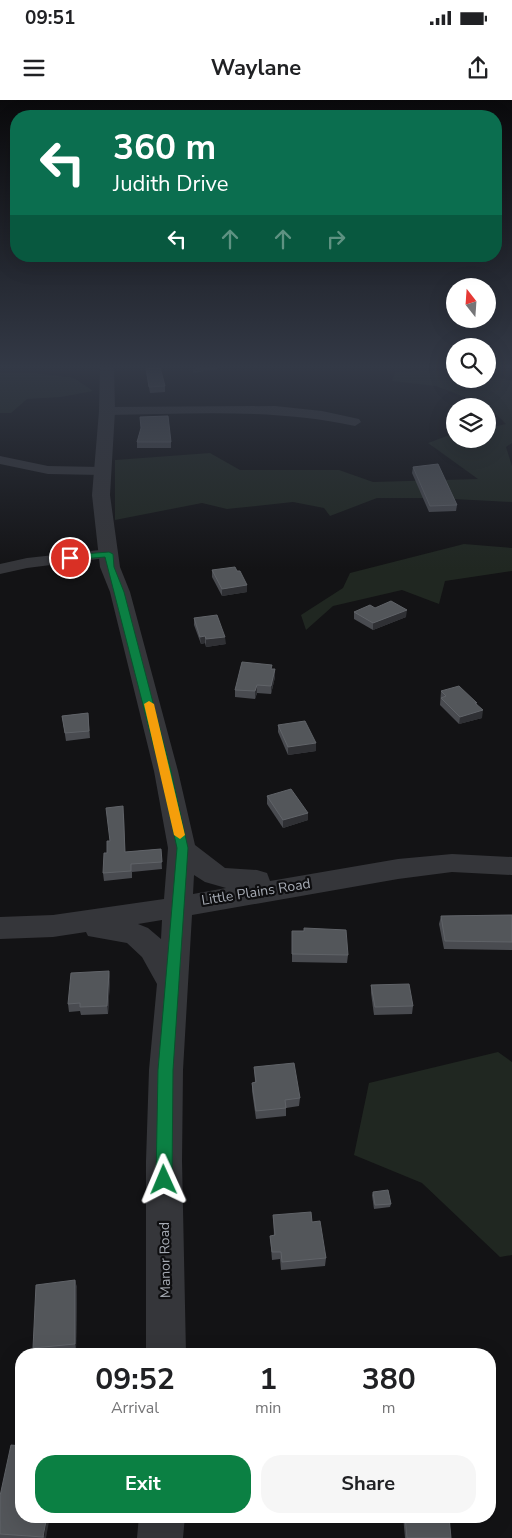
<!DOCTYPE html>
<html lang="en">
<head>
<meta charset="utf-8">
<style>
	:root { --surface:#fff; --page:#f6f6f6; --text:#202124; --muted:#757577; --accent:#0b8043 }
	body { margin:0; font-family:"Nunito Sans",sans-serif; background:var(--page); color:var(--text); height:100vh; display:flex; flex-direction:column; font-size:19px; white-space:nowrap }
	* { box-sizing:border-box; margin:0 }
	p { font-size:16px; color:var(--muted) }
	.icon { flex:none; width:28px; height:28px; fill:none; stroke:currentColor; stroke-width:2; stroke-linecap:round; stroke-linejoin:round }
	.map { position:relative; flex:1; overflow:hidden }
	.drawer { position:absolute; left:15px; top:1248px; width:481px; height:175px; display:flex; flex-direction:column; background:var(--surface); border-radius:20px; box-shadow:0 5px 20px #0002 }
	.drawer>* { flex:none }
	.banner { position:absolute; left:10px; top:10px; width:492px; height:152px; border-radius:20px; box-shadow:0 5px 20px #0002; background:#0b6e4f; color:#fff; overflow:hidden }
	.needle { width:32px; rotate:343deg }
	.tools { position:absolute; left:446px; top:178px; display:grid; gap:10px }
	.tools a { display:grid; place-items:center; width:50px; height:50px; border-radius:50%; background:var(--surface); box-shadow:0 5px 20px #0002; font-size:25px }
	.pin { position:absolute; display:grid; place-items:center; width:42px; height:42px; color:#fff; margin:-21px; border:2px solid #fff; border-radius:50%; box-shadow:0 1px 5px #0007 }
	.me { position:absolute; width:55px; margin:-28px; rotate:359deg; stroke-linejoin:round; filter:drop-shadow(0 0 4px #0008) }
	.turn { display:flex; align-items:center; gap:18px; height:105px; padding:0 20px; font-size:22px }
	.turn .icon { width:65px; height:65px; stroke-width:2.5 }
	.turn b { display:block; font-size:35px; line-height:42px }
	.lanes { display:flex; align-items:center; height:48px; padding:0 20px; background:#0003; justify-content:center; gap:25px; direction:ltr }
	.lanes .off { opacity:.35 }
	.eta { display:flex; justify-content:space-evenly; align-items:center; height:85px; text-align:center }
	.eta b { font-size:30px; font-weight:700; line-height:35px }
	.button { display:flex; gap:10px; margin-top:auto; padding:10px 20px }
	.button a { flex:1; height:58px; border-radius:20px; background:var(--accent); color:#fff; font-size:20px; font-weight:700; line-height:58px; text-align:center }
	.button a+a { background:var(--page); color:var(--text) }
	.status { display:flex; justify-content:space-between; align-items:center; height:35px; padding:0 25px; background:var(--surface); direction:ltr }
	.status svg { height:14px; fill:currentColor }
	header { display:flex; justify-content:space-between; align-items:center; height:65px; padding:0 20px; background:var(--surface); font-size:22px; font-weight:700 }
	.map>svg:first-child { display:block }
</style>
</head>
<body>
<div class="status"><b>09:51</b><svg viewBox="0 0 49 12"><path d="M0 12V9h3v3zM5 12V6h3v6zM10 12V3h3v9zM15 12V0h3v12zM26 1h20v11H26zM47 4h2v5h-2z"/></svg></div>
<header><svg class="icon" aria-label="menu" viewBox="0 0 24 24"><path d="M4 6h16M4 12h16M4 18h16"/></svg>Waylane<svg class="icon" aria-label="share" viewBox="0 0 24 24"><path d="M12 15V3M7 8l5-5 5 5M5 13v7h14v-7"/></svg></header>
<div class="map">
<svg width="512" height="1438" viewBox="0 0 512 1438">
	<rect width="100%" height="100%" fill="#131315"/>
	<g fill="#202721">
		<path d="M455,270V279H488V275L512,281V343L506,347L512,366V402L435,398H377L330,416L324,408L293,402L227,409L202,403L115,420V360L210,353L240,370H339L373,382L478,379L428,343L455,333V339H488V328L506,324L488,306L436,286L392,281L395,272Z"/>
		<path d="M0,273H36L74,278L93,291L61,297L27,299L11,313H0Z"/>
		<path d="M464,444L512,448V471L445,481L439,504L402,490L333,506L306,530L301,515L343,488L350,473Z"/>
		<path d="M498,952L512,962V1155L500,1157L422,1083L354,1055L369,983Z"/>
	</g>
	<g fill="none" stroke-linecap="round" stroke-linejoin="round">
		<g fill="#35363a" fill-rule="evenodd">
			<path d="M275,306L322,311L359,319L361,322L355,326C273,308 190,314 107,315L101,311L107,307Z"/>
			<path d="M0,356L48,366L101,367L108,371L101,375L48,374L0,364Z"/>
			<path d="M109,449L114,451L117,454L114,457L27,468L0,474V464L27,458Z"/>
		</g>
		<g fill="#35363a" fill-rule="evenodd">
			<path d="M100,267H114L115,311L110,395L120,467L130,492L178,671L195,745L225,768L257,770L267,773L270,781L398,759L452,754L512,757V775L452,772L398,779L192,815L183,970L182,1061L186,1254H146V1061L149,970L157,884L142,857L127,843L88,836L86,832L53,837L0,839V817L53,815L164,799L168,748L154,671L110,492L100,467L92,395L99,311ZM194,775L205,782L226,788L193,794ZM162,820L161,839L148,828L138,824Z"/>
			<path d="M139,1416H185L183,1438H137Z"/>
		</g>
	</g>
	<g fill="#494b50">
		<path d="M145,267H160L165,286V292L150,293Z"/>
		<rect x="137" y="342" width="34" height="6"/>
		<path d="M413,367L457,405L456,411L429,412L412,373Z"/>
		<path d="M212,470L247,492L222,496L212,477Z"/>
		<path d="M375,508L406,517L373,530L354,519V512Z"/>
		<path d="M194,518L226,544L206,547L205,543L201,544L194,525Z"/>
		<path d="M272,569H275V577L271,594L257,593L255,599L235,597V590Z"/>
		<path d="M441,591L477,604L482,618L459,624L440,605Z"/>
		<path d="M88,613L90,638L66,641L62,616Z"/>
		<path d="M278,625L316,651L288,655L278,632Z"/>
		<path d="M267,696L308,713V720L283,728L267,704Z"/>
		<path d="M124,713L125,752L161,749L162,769L132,772V778L104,781L103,773L110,741Z"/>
		<path d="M512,815V850L444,849L439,824L441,816Z"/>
		<path d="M292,831L348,855L347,863L292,862Z"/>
		<path d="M109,871L110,879L108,914L81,915L80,911L69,912L68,904Z"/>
		<path d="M371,885L413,906L412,914L374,915L371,893Z"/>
		<path d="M254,967L300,998L299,1006L286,1008V1016L256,1019L252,991V983L255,982Z"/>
		<path d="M373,1092L391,1104L390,1107L374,1109L372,1095Z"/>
		<path d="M273,1115L312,1122L326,1158L325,1166L281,1170L280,1159L272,1160L270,1136H274Z"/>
		<path d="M75,1180L77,1188L76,1251L49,1254H35L33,1248Z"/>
		<path d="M0,1396L46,1438H0Z"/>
		<path d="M403,1416H449L451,1438H405Z"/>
	</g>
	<g fill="#2f3034">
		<path d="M200,267H218V269L193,273V269Z"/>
		<path d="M247,485V492L222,496V489Z"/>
		<path d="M407,510L406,517L373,530V523Z"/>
		<path d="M205,536V543L201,544L200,537Z"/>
		<path d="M225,537L226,544L206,547V539Z"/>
		<path d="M275,569V577L271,594V586Z"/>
		<path d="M257,585V593L255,599V591Z"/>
		<path d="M483,610L482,618L459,624L460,617Z"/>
		<path d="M316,643V651L288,655V647Z"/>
		<path d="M308,713V720L283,728V720Z"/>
		<path d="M109,871L110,879L108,914L107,906Z"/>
		<path d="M75,1180L77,1188L76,1251L75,1244Z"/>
		<path d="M47,1416H50L46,1438H44Z"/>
	</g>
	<g fill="#53565a" stroke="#606368">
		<path d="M146,267H160L165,286L149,287Z"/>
		<path d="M168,316L171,342H137L141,328L140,317Z"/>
		<path d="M438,364L457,405L430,406L413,367Z"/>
		<path d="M235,467L237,471H240L247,485L222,489L212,470Z"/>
		<path d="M391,501L407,510L373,523L354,512L370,505L375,508Z"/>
		<path d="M217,515L225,537L206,539L205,536L200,537L194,518Z"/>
		<path d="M242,562L272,565L271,569H275L271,586L257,585L255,591L235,590Z"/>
		<path d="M459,586L477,603H475L483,610L460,617L441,598L446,596L441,591Z"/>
		<path d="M88,613L89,631L65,633L62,616Z"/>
		<path d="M305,621L316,643L288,647L278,625Z"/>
		<path d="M291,689L308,713L283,720L267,696Z"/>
		<path d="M123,706L125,752L161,749L162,762L131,764V771L103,773L104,753H107V741H110L106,708Z"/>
		<path d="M512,815V842L445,841L441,816Z"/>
		<path d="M304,828L346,830L348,855L292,854V831H304Z"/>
		<path d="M109,871L107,906L80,907V903L68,904L71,873Z"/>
		<path d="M409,884L413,906L375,907L371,885Z"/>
		<path d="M294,963L300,998L285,1000L286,1008L256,1011L252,983L256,982L254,967Z"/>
		<path d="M388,1090L391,1104L375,1105L373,1092Z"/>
		<path d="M311,1112L312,1122L320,1121L326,1158L282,1162L281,1152H272L270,1136L275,1135L273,1115Z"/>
		<path d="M75,1180V1244L33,1248L36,1185Z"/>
		<path d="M11,1345L21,1346V1416H47L43,1437L0,1434V1396Z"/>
		<path d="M405,1416H449L451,1438H407Z"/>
	</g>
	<linearGradient id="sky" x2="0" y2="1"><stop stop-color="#0a0a0c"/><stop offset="0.57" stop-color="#333946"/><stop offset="1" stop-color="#333946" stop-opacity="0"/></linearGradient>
	<rect width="512" height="469" fill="url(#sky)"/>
	<path fill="#0b8043" stroke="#07532c" d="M109,452L113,454L114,467L124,492L171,671L188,748L173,970L172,1080L170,1085L164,1087L159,1085L156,1080L158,970L177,748L160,671L105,457L70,460L66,458L70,455Z"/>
	<path fill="#f59e0b" d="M149,601L154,604L185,735L180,739L174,735L144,604Z"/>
	<g text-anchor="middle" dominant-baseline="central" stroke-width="4.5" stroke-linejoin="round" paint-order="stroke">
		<g font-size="14" fill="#a6abb4" stroke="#0e0e10">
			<text transform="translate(256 792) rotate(-9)">Little Plains Road</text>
			<text transform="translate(165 1160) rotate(-91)">Manor Road</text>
		</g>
	</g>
</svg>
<div class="tools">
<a><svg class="needle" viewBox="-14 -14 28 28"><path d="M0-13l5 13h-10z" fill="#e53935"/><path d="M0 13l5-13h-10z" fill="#757577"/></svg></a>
<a><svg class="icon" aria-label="search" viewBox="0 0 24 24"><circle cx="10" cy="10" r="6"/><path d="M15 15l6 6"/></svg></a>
<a><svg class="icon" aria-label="layers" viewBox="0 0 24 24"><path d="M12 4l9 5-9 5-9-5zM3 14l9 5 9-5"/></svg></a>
</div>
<div class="pin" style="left:70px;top:458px;background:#d93025"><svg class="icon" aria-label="arrive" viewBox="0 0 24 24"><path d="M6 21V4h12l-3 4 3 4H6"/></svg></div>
<svg class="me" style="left:164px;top:1080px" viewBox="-20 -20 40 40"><path d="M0-17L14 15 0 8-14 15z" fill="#0b8043" stroke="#fff" stroke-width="4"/></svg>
<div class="banner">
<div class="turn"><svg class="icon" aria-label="left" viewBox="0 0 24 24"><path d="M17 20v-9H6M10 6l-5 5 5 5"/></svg><div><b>360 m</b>Judith Drive</div></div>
<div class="lanes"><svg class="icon" aria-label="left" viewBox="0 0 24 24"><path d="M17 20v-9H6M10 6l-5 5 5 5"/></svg><svg class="icon off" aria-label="ahead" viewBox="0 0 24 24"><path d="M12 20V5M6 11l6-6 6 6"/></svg><svg class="icon off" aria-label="ahead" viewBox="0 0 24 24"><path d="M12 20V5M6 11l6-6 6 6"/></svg><svg class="icon off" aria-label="right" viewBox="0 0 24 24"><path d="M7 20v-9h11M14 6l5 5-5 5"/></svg></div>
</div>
<section class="drawer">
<div class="eta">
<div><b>09:52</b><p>Arrival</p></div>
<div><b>1</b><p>min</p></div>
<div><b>380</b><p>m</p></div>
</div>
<div class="button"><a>Exit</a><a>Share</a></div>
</section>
</div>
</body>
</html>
